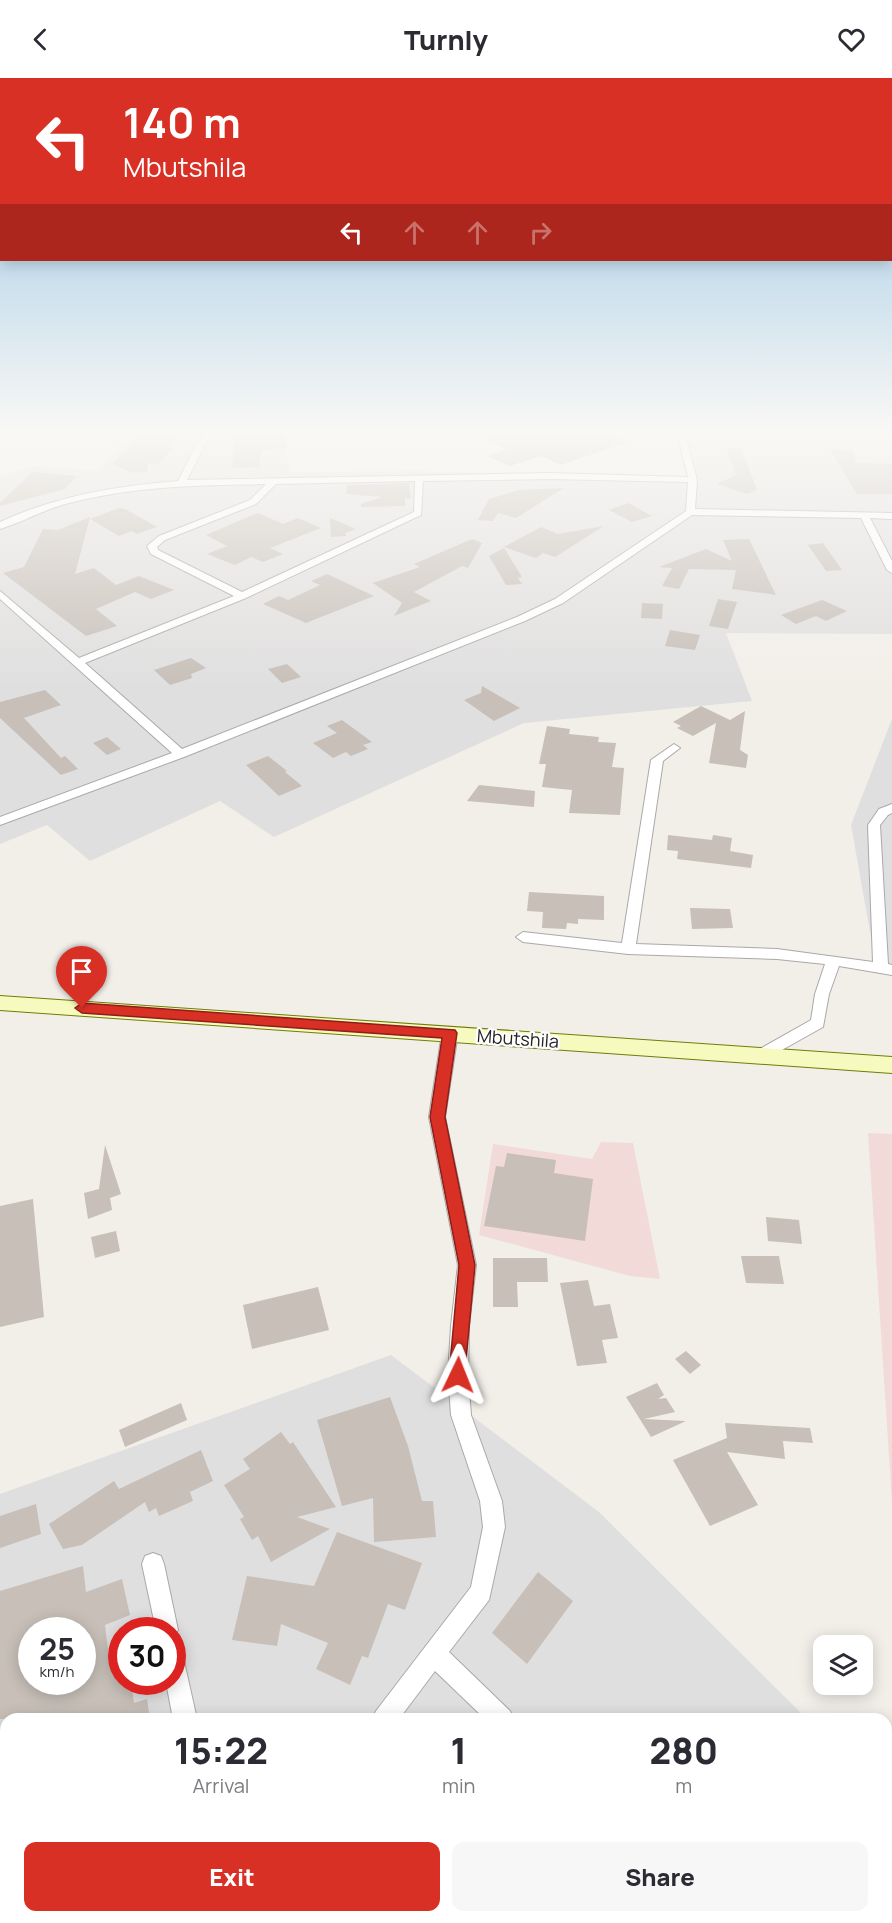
<!DOCTYPE html>
<html lang="en">
<head>
<meta charset="utf-8">
<style>
	:root { --surface:#fff; --page:#f7f7f7; --text:#2b2b33; --muted:#7c7c81; --accent:#d93025 }
	body { margin:0; font-family:Manrope,sans-serif; background:var(--page); color:var(--text); height:100vh; display:flex; flex-direction:column; font-size:22px; white-space:nowrap }
	* { box-sizing:border-box; margin:0 }
	p { font-size:20px; color:var(--muted) }
	.icon { flex:none; width:33px; height:33px; fill:none; stroke:currentColor; stroke-width:2; stroke-linecap:round; stroke-linejoin:round }
	.map { position:relative; flex:1; overflow:hidden }
	.side { position:absolute; left:0px; top:1635px; width:892px; height:210px; display:flex; flex-direction:column; background:var(--surface); border-radius:18px 18px 0 0; box-shadow:0 3px 15px #0003 }
	.side>* { flex:none }
	.banner { position:absolute; left:0px; top:0px; width:892px; height:183px; box-shadow:0 3px 15px #0003; background:#d93025; color:#fff; overflow:hidden }
	.buttons { position:absolute; left:813px; top:1557px; display:grid; gap:12px }
	.buttons a { display:grid; place-items:center; width:60px; height:60px; border-radius:12px; background:var(--surface); box-shadow:0 3px 15px #0003; font-size:30px }
	.speed { position:absolute; left:18px; top:1539px; display:flex; gap:12px; font-size:30px; font-weight:700; text-align:center }
	.speed>* { display:grid; place-content:center; width:78px; height:78px; border-radius:50%; background:var(--surface); box-shadow:0 3px 15px #0003; line-height:1 }
	.speed small { font-size:15px; font-weight:400 }
	.speed .limit { border:9px solid #d22; background:#fff; color:#111 }
	.pin { position:absolute; display:grid; place-items:center; width:51px; height:51px; color:#fff; margin:-62px -26px; border-radius:50% 50% 50% 0; rotate:-45deg; box-shadow:0 0 6px #0007 }
	.pin .icon { rotate:45deg }
	.me { position:absolute; width:66px; margin:-33px; rotate:2deg; stroke-linejoin:round; filter:drop-shadow(0 0 4px #0008) }
	.turn { display:flex; align-items:center; gap:21px; height:126px; padding:0 24px; font-size:27px }
	.turn .icon { width:78px; height:78px; stroke-width:2.5 }
	.turn b { display:block; font-size:42px; line-height:51px }
	.lanes { display:flex; align-items:center; height:57px; padding:0 24px; background:#0003; justify-content:center; gap:30px; direction:ltr }
	.lanes .off { opacity:.35 }
	.eta { display:flex; justify-content:space-evenly; align-items:center; height:102px; text-align:center }
	.eta b { font-size:36px; font-weight:800; line-height:42px }
	.cta { display:flex; gap:12px; margin-top:auto; padding:12px 24px }
	.cta a { flex:1; height:69px; border-radius:12px; background:var(--accent); color:#fff; font-size:24px; font-weight:800; line-height:69px; text-align:center }
	.cta a+a { background:var(--page); color:var(--text) }
	header { display:flex; justify-content:space-between; align-items:center; height:78px; padding:0 24px; background:var(--surface); font-size:27px; font-weight:800 }
	.map>svg:first-child { display:block }
</style>
</head>
<body>
<header><svg class="icon" aria-label="back" viewBox="0 0 24 24"><path d="M15 5l-7 7 7 7"/></svg>Turnly<svg class="icon" aria-label="heart" viewBox="0 0 24 24"><path d="M12 20l-8-8c-3-5 5-10 8-4 3-6 11-1 8 4z"/></svg></header>
<div class="map">
<svg width="892" height="1845" viewBox="0 0 892 1845">
	<rect width="100%" height="100%" fill="#f2efe9"/>
	<g fill="#e0dfdf" fill-rule="evenodd">
		<path d="M135,352H280L291,394L417,393L687,400L674,352H892V556L726,555L752,623L524,645L274,759L220,723L90,783L47,747L0,766V398L34,388L97,393Z"/>
		<path d="M892,641V889L876,887L851,747Z"/>
		<path d="M391,1277L599,1434L807,1641H6V1839H821V1845H0V1416ZM32,1552H82V1604H32ZM122,1552H172V1604H122Z"/>
	</g>
	<g fill="#f2dad9">
		<path d="M868,1055L892,1056V1424Z"/>
		<path d="M601,1064L633,1065L660,1201L630,1198L479,1157L493,1066L592,1081Z"/>
	</g>
	<g fill="#c7bfb8" fill-rule="evenodd">
		<path d="M144,352L180,355L168,370H174L158,386L148,385L147,394L132,395L112,386Z"/>
		<path d="M236,352H284L287,371L261,372L260,389L232,390Z"/>
		<path d="M509,352H600L628,364L561,387L541,378L510,388L487,378L507,371L483,360Z"/>
		<path d="M726,370H741L757,412L747,416L717,406L736,397Z"/>
		<path d="M830,371L852,372L857,385L892,386V416H857Z"/>
		<path d="M32,394L77,398L65,411L0,428V425Z"/>
		<path d="M409,405L411,421L405,420V428L361,429V426L382,419L346,416L347,407Z"/>
		<path d="M564,410L516,440L498,435L493,443L478,442L489,421L519,412Z"/>
		<path d="M628,425L652,438L632,444L609,432Z"/>
		<path d="M119,430L125,431L157,449L137,456L132,453L119,458L90,441Z"/>
		<path d="M258,435L283,446L298,440L321,450L270,470L283,476L263,484L251,479L235,487L207,476L227,468L206,457Z"/>
		<path d="M90,439L75,496L94,490L116,507L139,498L174,512L151,521L135,514L96,531L117,548L86,558L3,495L24,489L43,451L58,452Z"/>
		<path d="M330,440L356,451L345,455L346,458L331,459Z"/>
		<path d="M604,448L555,479L543,475L536,480L504,469L541,449L558,456Z"/>
		<path d="M472,461L482,465L468,490L462,488L414,514L431,523L394,538L402,525L373,505L420,489L414,486Z"/>
		<path d="M749,461L776,517L732,511L736,492L689,491L679,511L662,508L672,490L659,489L706,471L732,483L723,462Z"/>
		<path d="M823,465L842,492L826,493L808,467Z"/>
		<path d="M504,470L522,499L518,500L522,506L506,507L489,478Z"/>
		<path d="M327,496L374,518L306,545L263,526L279,518L288,522L320,507L311,503Z"/>
		<path d="M718,521L737,524L728,551L709,548Z"/>
		<path d="M822,522L847,533L826,543L816,538L796,546L781,537Z"/>
		<path d="M642,525L663,526L662,541L641,540Z"/>
		<path d="M670,552L700,557L695,572L665,568Z"/>
		<path d="M191,580L206,590L191,596L192,600L170,607L154,592Z"/>
		<path d="M287,586L301,599L282,605L268,591Z"/>
		<path d="M482,608L520,630L494,643L464,622L481,615Z"/>
		<path d="M45,612L61,627L24,640L61,680L65,678L78,691L61,697L0,640V624Z"/>
		<path d="M701,628L730,642L745,633L740,672L748,677L746,690L709,685L716,645L693,658L677,650L681,648L673,644Z"/>
		<path d="M342,642L372,664L363,667L368,671L351,678L346,674L333,680L313,665L337,655L327,648Z"/>
		<path d="M547,648L570,651L569,656L599,659L598,664L616,665L612,689L624,690L620,737L569,735L572,712L542,709L546,686H539Z"/>
		<path d="M107,659L121,671L107,677L93,665Z"/>
		<path d="M268,678L287,693L285,694L302,708L279,718L246,687Z"/>
		<path d="M479,707L535,713L534,729L467,723Z"/>
		<path d="M668,757L712,762L713,757L732,760L730,773L753,777L751,790L677,781L678,773L667,772Z"/>
		<path d="M529,814L604,818V842L578,841V846L567,845L566,851L542,850L543,834L527,833Z"/>
		<path d="M690,830L730,831L733,850L692,851Z"/>
		<path d="M105,1067L121,1116L110,1120L112,1132L88,1141L84,1115L99,1111Z"/>
		<path d="M507,1075L556,1082L554,1095L593,1101L585,1163L484,1148L496,1088L504,1089Z"/>
		<path d="M33,1121L44,1239L0,1249V1128Z"/>
		<path d="M766,1139L799,1142L802,1166L768,1163Z"/>
		<path d="M116,1153L120,1173L95,1180L91,1159Z"/>
		<path d="M741,1178H779L784,1206L746,1205Z"/>
		<path d="M493,1180H547L548,1204H517L518,1229H493Z"/>
		<path d="M588,1202L594,1228L610,1226L618,1260L602,1262L607,1285L577,1288L560,1205Z"/>
		<path d="M318,1209L329,1252L252,1271L243,1227Z"/>
		<path d="M686,1273L701,1287L690,1296L675,1281Z"/>
		<path d="M657,1305L664,1317L658,1321L666,1320L675,1334L644,1341L686,1343L651,1359L626,1319Z"/>
		<path d="M390,1319L408,1368L422,1423H433L436,1459L374,1464L373,1420L342,1428L317,1342Z"/>
		<path d="M181,1325L187,1342L125,1369L119,1352Z"/>
		<path d="M725,1345L810,1350L813,1365L783,1363L785,1381L727,1374L758,1427L710,1448L673,1382L727,1360Z"/>
		<path d="M281,1354L290,1366L293,1364L336,1429L297,1439L330,1451L271,1484L258,1458L252,1462L240,1441L244,1439L224,1407L250,1391L243,1381Z"/>
		<path d="M201,1372L213,1403L190,1414L193,1423L159,1438L156,1430L149,1434L145,1424L82,1467L63,1471L49,1446L114,1403L119,1411Z"/>
		<path d="M36,1426L41,1456L0,1470V1438Z"/>
		<path d="M337,1454L422,1485L405,1532L388,1526L368,1580L362,1578L350,1607L316,1591L328,1565L281,1546L277,1568L232,1562L247,1498L314,1508Z"/>
		<path d="M83,1488L86,1514L122,1501L130,1537L105,1547L109,1580L122,1577V1604H131L134,1625L147,1621L150,1641H0V1513ZM32,1552H82V1604H32Z"/>
		<path d="M538,1494L573,1523L527,1586L492,1555Z"/>
	</g>
	<g fill="none" stroke-linecap="round" stroke-linejoin="round">
		<g stroke="#a9a9a9" stroke-width="2">
			<g id="street">
				<path d="M207,352H216L204,368L187,402L550,395L688,399L676,352H684L697,402L695,431L892,435V441L870,440L892,483V495L887,492L861,440L692,437L563,525L525,543L184,679L0,747V739L172,675L0,521V513L79,580L234,518L151,476L147,468L159,458L250,422L266,406C200,407 134,408 69,425C45,431 23,444 0,451V444C56,418 116,408 178,403L196,367ZM550,401L688,404L686,433L555,521L517,539L182,671L85,585L246,520L421,437L423,403ZM415,403L414,434L242,514L158,472L157,469L165,462L256,426L276,406Z"/>
				<path d="M674,666L680,670L663,683L636,866L777,871L873,884L868,747L879,731L892,726V735L888,737L880,747L888,886L892,887V897L839,888L829,916L823,949L764,982L758,980L756,976L758,972L811,942L815,916L825,886L777,881L628,876L523,864L516,859L523,854L622,865L651,682Z"/>
				<path d="M450,950L458,955L445,1039L476,1187L469,1248L468,1297L471,1337L502,1423L505,1449L489,1522L449,1574L510,1633L514,1641H485L435,1593L399,1641H372L376,1633L471,1509L483,1449L480,1423L451,1337L448,1297L451,1248L458,1187L429,1039L442,955Z"/>
				<path d="M153,1475L161,1478L164,1486L178,1552L172,1561V1552H156L142,1486L145,1478Z"/>
				<path d="M172,1568L180,1571L183,1579L197,1641H173L166,1604H172Z"/>
				<path d="M6,1771V1797L0,1799V1773Z"/>
				<path d="M614,1839H640L639,1845H613Z"/>
			</g>
		</g>
		<g stroke="#707d05" stroke-width="2">
			<path id="secondary" d="M0,918L892,979V995L0,932Z"/>
		</g>
		<use href="#street" fill="#fff" fill-rule="evenodd"/>
		<use href="#secondary" fill="#f7fabf" fill-rule="evenodd"/>
	</g>
	<linearGradient id="sky" x2="0" y2="1"><stop stop-color="#8fc0e4"/><stop offset="0.58" stop-color="#f9f8f5"/><stop offset="1" stop-color="#f9f8f5" stop-opacity="0"/></linearGradient>
	<rect width="892" height="611" fill="url(#sky)"/>
	<path fill="#d93025" stroke="#8d1f18" stroke-width="1.5" d="M82,925L455,952L457,955L445,1039L475,1187L464,1303L458,1305L452,1303L449,1297L459,1187L430,1039L442,960L82,935L75,930Z"/>
	<g text-anchor="middle" dominant-baseline="central" stroke-width="4.5" stroke-linejoin="round" paint-order="stroke">
		<g font-size="18" fill="#222" stroke="#fff">
			<text transform="translate(518 960) rotate(4)">Mbutshila</text>
		</g>
	</g>
</svg>
<div class="buttons">
<a><svg class="icon" aria-label="layers" viewBox="0 0 24 24"><path d="M12 4l9 5-9 5-9-5zM3 14l9 5 9-5"/></svg></a>
</div>
<div class="speed"><div>25<small>km/h</small></div><div class="limit">30</div></div>
<div class="pin" style="left:82px;top:930px;background:#d93025"><svg class="icon" aria-label="arrive" viewBox="0 0 24 24"><path d="M6 21V4h12l-3 4 3 4H6"/></svg></div>
<svg class="me" style="left:458px;top:1297px" viewBox="-20 -20 40 40"><path d="M0-17L14 15 0 8-14 15z" fill="#d93025" stroke="#fff" stroke-width="4"/></svg>
<div class="banner">
<div class="turn"><svg class="icon" aria-label="left" viewBox="0 0 24 24"><path d="M17 20v-9H6M10 6l-5 5 5 5"/></svg><div><b>140 m</b>Mbutshila</div></div>
<div class="lanes"><svg class="icon" aria-label="left" viewBox="0 0 24 24"><path d="M17 20v-9H6M10 6l-5 5 5 5"/></svg><svg class="icon off" aria-label="ahead" viewBox="0 0 24 24"><path d="M12 20V5M6 11l6-6 6 6"/></svg><svg class="icon off" aria-label="ahead" viewBox="0 0 24 24"><path d="M12 20V5M6 11l6-6 6 6"/></svg><svg class="icon off" aria-label="right" viewBox="0 0 24 24"><path d="M7 20v-9h11M14 6l5 5-5 5"/></svg></div>
</div>
<section class="side">
<div class="eta">
<div><b>15:22</b><p>Arrival</p></div>
<div><b>1</b><p>min</p></div>
<div><b>280</b><p>m</p></div>
</div>
<div class="cta"><a>Exit</a><a>Share</a></div>
</section>
</div>
</body>
</html>
